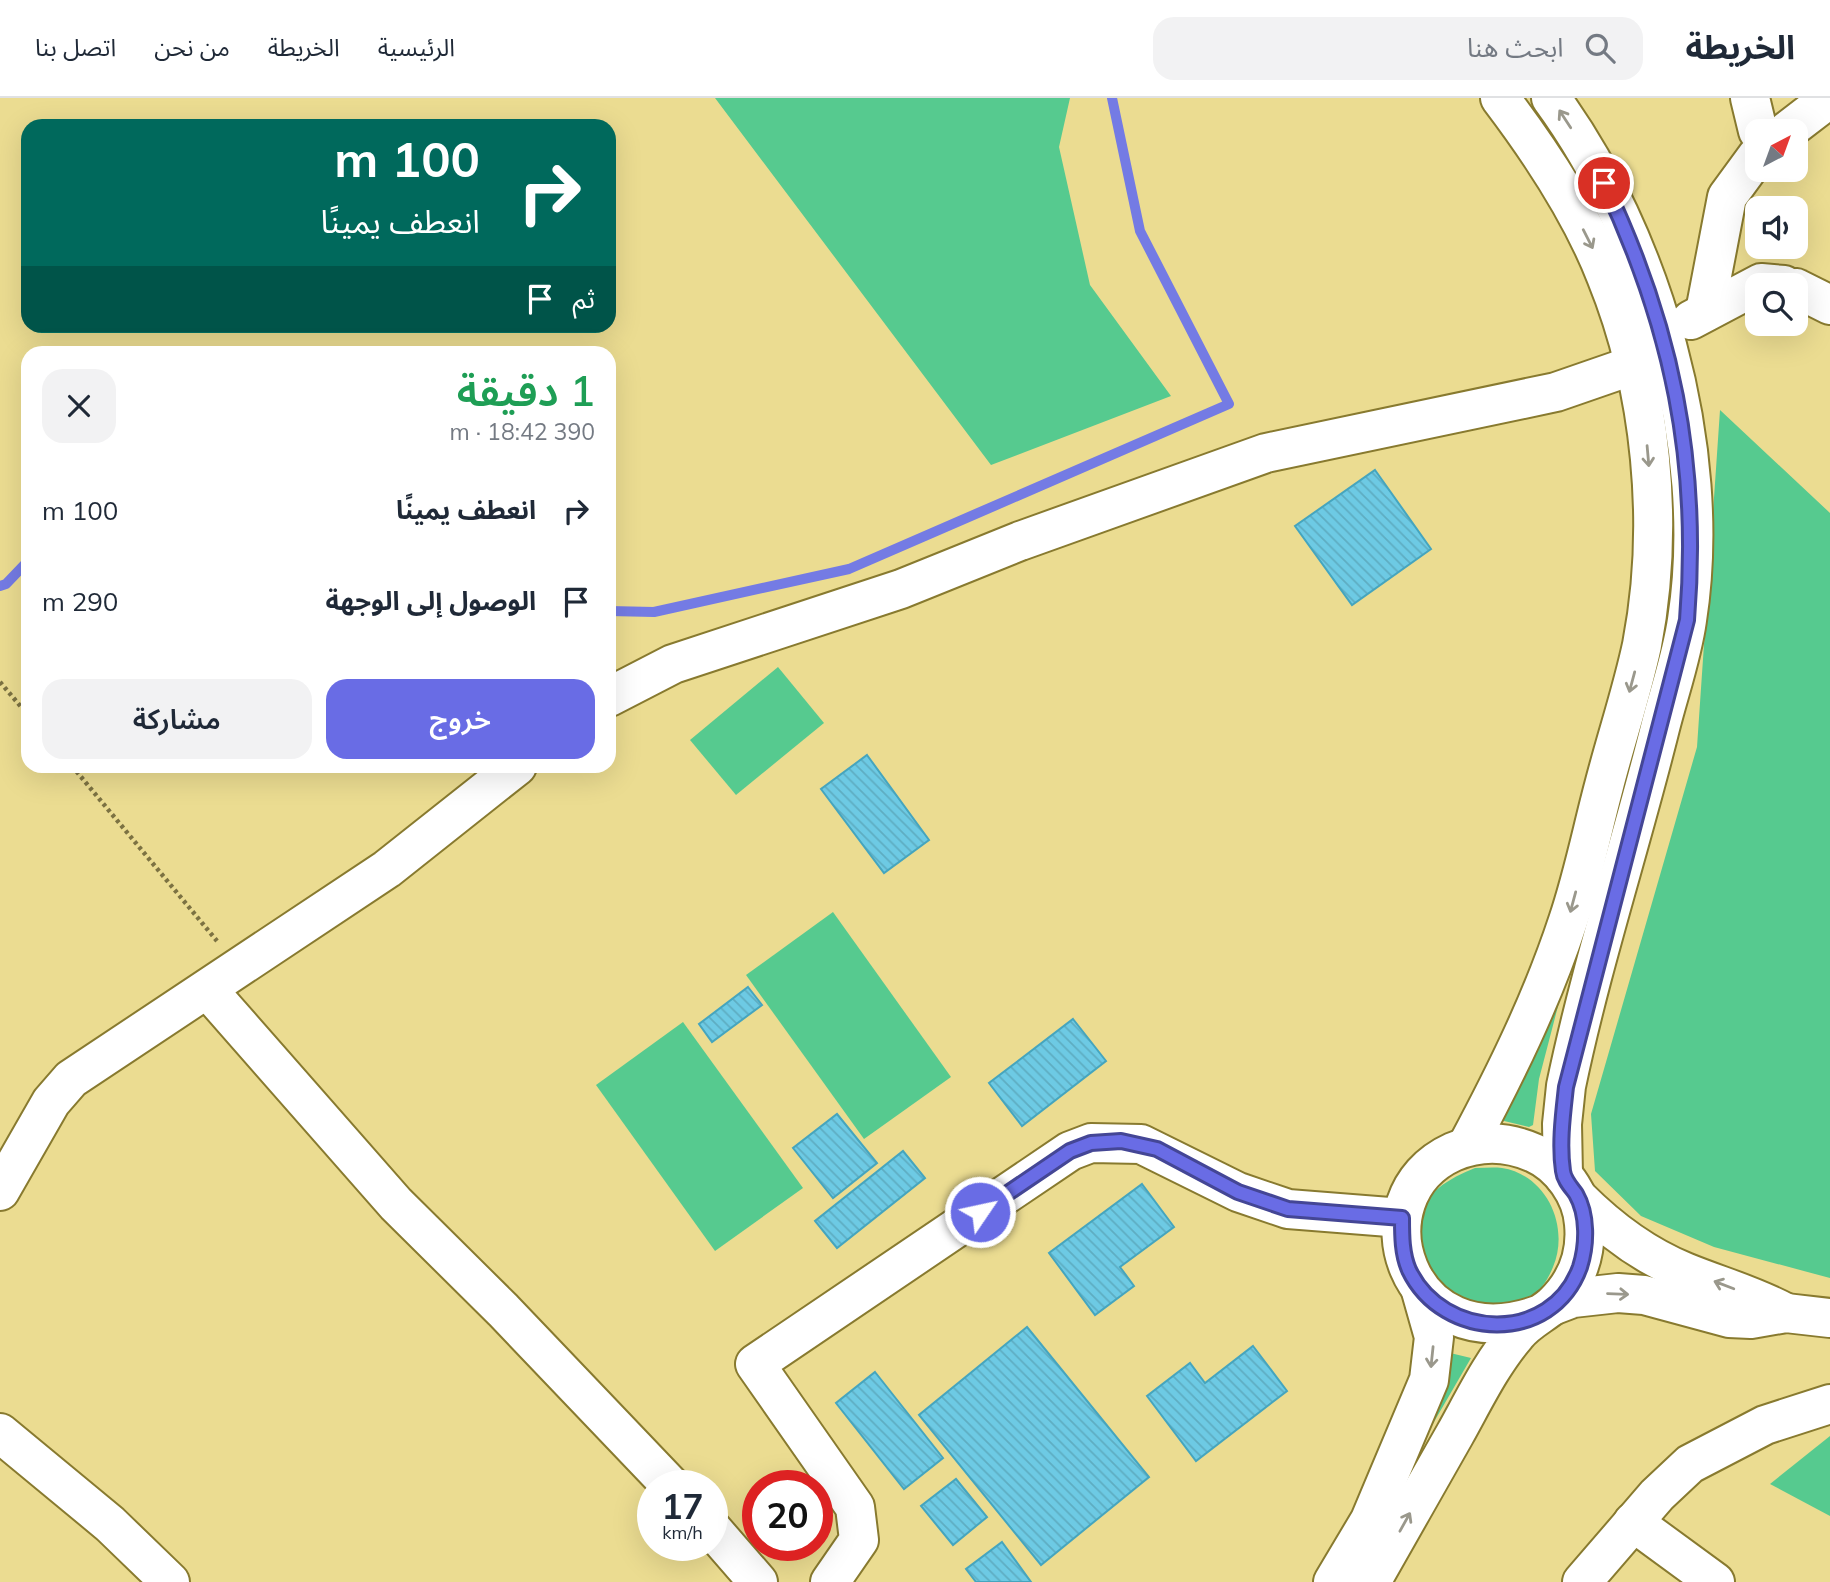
<!DOCTYPE html>
<html lang="ar">
<head>
<meta charset="utf-8">
<style>
	:root { --surface:#fff; --page:#f2f2f3; --text:#1f2937; --muted:#747a83; --line:#e0e1e3; --accent:#696ce5 }
	body { margin:0; font-family:Mulish,"Noto Sans Arabic",sans-serif; background:var(--page); color:var(--text); direction:rtl; height:100vh; display:flex; flex-direction:column; font-size:26px; white-space:nowrap }
	* { box-sizing:border-box; margin:0 }
	p { font-size:23px; color:var(--muted) }
	.icon { flex:none; width:38px; height:38px; fill:none; stroke:currentColor; stroke-width:2; stroke-linecap:round; stroke-linejoin:round }
	.map { position:relative; flex:1; overflow:hidden; direction:ltr }
	.side { position:absolute; left:21px; top:248px; width:595px; height:427px; display:flex; flex-direction:column; background:var(--surface); border-radius:21px; box-shadow:0 7px 28px #0002; direction:rtl }
	.side>* { flex:none }
	.top-card { position:absolute; left:21px; top:21px; width:595px; height:214px; border-radius:21px; box-shadow:0 7px 28px #0002; direction:rtl; background:#00695c; color:#fff; overflow:hidden }
	.needle { width:46px; rotate:41deg }
	.tools { position:absolute; left:1745px; top:21px; display:grid; gap:14px }
	.tools a { display:grid; place-items:center; width:63px; height:63px; border-radius:14px; background:var(--surface); box-shadow:0 7px 28px #0002; font-size:35px }
	.speed { position:absolute; left:637px; top:1372px; display:flex; gap:14px; font-size:35px; font-weight:700; text-align:center }
	.speed>* { display:grid; place-content:center; width:91px; height:91px; border-radius:50%; background:var(--surface); box-shadow:0 7px 28px #0002; line-height:1 }
	.speed small { font-size:18px; font-weight:400 }
	.speed .limit { border:10px solid #d22; background:#fff; color:#111 }
	.pin { position:absolute; display:grid; place-items:center; width:60px; height:60px; color:#fff; margin:-30px; border:4px solid #fff; border-radius:50%; box-shadow:0 2px 7px #0007 }
	.me { position:absolute; width:77px; margin:-38px; rotate:56deg; stroke-linejoin:round; filter:drop-shadow(0 0 5px #0008) }
	.turn { display:flex; align-items:center; gap:24px; height:147px; padding:0 21px; font-size:32px }
	.turn .icon { width:91px; height:91px; stroke-width:2.5 }
	.turn b { display:block; font-size:49px; line-height:60px }
	.then { display:flex; align-items:center; height:66px; padding:0 21px; background:#0003; gap:14px; font-size:26px }
	.round { display:grid; place-items:center; flex:none; width:74px; height:74px; border-radius:21px; background:var(--page) }
	.headline { display:flex; align-items:center; justify-content:space-between; height:119px; padding:0 21px }
	h1 { font-size:42px; font-weight:600; line-height:52px; color:#1e9e55 }
	.primary-button { display:flex; gap:14px; margin-top:auto; padding:14px 21px }
	.primary-button a { flex:1; height:80px; border-radius:21px; background:var(--accent); color:#fff; font-size:28px; font-weight:600; line-height:80px; text-align:center }
	.primary-button a+a { background:var(--page); color:var(--text) }
	ul { padding:0; list-style:none }
	li { display:flex; align-items:center; gap:21px; height:91px; padding:0 21px }
	li div { flex:1 }
	li b { display:block; font-size:26px }
	li em { font-style:normal }
	header { display:flex; align-items:center; gap:42px; box-sizing:border-box; height:98px; padding:0 35px; background:var(--surface); border-bottom:2px solid var(--line) }
	header strong { font-size:33px }
	nav { display:flex; gap:38px; margin-inline-start:auto; font-size:24px }
	.search { width:490px; height:63px; background:var(--page); display:flex; align-items:center; gap:18px; box-sizing:border-box; padding:0 24px; border-radius:21px; color:var(--muted); font-size:26px }
	.map>svg:first-child { display:block }
</style>
</head>
<body>
<header>
<strong>الخريطة</strong>
<div class="search"><svg class="icon" aria-label="search" viewBox="0 0 24 24"><circle cx="10" cy="10" r="6"/><path d="M15 15l6 6"/></svg>ابحث هنا</div>
<nav><a>الرئيسية</a><a>الخريطة</a><a>من نحن</a><a>اتصل بنا</a></nav>
</header>
<div class="map">
<svg width="1830" height="1484" viewBox="0 0 1830 1484">
	<defs>
		<pattern id="building-back-hatch" width="6" height="6" patternUnits="userSpaceOnUse" patternTransform="scale(1.75)"><rect width="6" height="6" fill="#6dcae4"/><path d="M-1 5l2 2M0 0l6 6M5-1l2 2" fill="none" stroke="#5eadc2"/></pattern>
	</defs>
	<rect width="100%" height="100%" fill="#ebdc91"/>
	<g fill="#56ca8f">
		<path d="M715,0H1070L1059,49L1090,187L1171,298L991,367Z"/>
		<path d="M1720,312L1830,415V1180L1714,1149L1641,1118L1595,1073L1591,1016L1697,649Z"/>
		<path d="M778,569L824,625L736,697L690,642Z"/>
		<path d="M833,814L951,979L864,1041L746,877Z"/>
		<path d="M1563,889L1539,981L1533,1027L1529,1029L1500,1022Z"/>
		<path d="M683,924L803,1090L715,1153L596,987Z"/>
		<path d="M1475,1070C1484,1070 1493,1069 1502,1070C1547,1077 1570,1129 1553,1169C1548,1181 1539,1197 1527,1202C1511,1208 1490,1208 1474,1211L1428,1180C1425,1164 1416,1141 1418,1125C1422,1095 1450,1080 1475,1070Z"/>
		<path d="M1446,1254L1471,1260L1431,1329L1440,1298Z"/>
		<path d="M1830,1338V1418L1770,1386Z"/>
	</g>
	<g fill="none" stroke-linecap="round" stroke-linejoin="round">
		<g stroke="#747be4" stroke-width="10">
			<path d="M0,488L6,486L28,463"/>
			<path d="M609,513L654,514L849,471L1229,306L1140,133L1112,0"/>
		</g>
	</g>
	<g fill="url(#building-back-hatch)" stroke="#45a5be" stroke-width="2">
		<path d="M1375,372L1431,451L1352,507L1295,428Z"/>
		<path d="M867,657L929,742L884,775L821,691Z"/>
		<path d="M748,889L762,907L712,944L699,926Z"/>
		<path d="M1073,921L1106,963L1022,1028L989,985Z"/>
		<path d="M837,1016L877,1065L833,1100L793,1050Z"/>
		<path d="M903,1053L925,1080L837,1150L815,1123Z"/>
		<path d="M1142,1086L1174,1129L1120,1169L1134,1188L1095,1217L1049,1155Z"/>
		<path d="M1027,1229L1149,1379L1041,1467L919,1317Z"/>
		<path d="M1253,1248L1287,1293L1196,1363L1147,1298L1190,1265L1205,1285Z"/>
		<path d="M875,1274L943,1360L904,1391L836,1305Z"/>
		<path d="M956,1381L987,1419L953,1447L921,1408Z"/>
		<path d="M1002,1444L1031,1484H976L966,1471Z"/>
	</g>
	<g fill="none" stroke-linecap="round" stroke-linejoin="round">
		<g stroke="#887a2f" stroke-width="42">
			<g id="minor">
				<path d="M1551,0C1653,139 1714,350 1687,522C1682,558 1669,594 1660,630C1630,750 1591,868 1566,988L1562,1026L1563,1077"/>
				<path d="M1750,0L1758,33"/>
				<path d="M1787,33L1830,0"/>
				<path d="M1796,190L1830,207"/>
				<path d="M1705,214L1727,99L1757,58"/>
				<path d="M1691,222L1761,185L1784,187"/>
				<path d="M609,599L673,566L901,491L1020,443L1266,355L1556,294L1634,267"/>
				<path d="M208,892L396,1106L503,1212L671,1388"/>
				<path d="M1467,1048C1506,975 1542,902 1568,823C1583,779 1592,733 1604,688C1616,641 1632,594 1642,547C1665,427 1652,291 1606,178C1581,114 1541,54 1500,0"/>
				<path d="M0,1093L51,1004L71,981L387,771L517,668"/>
				<path d="M1578,1100C1609,1131 1643,1157 1685,1174C1719,1188 1753,1197 1786,1215"/>
				<path d="M1552,1208L1573,1200L1618,1195L1644,1197L1729,1220L1751,1221L1786,1215L1830,1220"/>
				<path d="M0,1335L110,1426L170,1484"/>
				<path d="M1633,1424L1715,1484"/>
				<path d="M712,1431L758,1484"/>
				<path d="M830,1484L859,1442L855,1409L755,1266L1070,1053L1091,1045L1141,1046L1238,1094L1288,1111L1402,1120"/>
				<path d="M1333,1484L1370,1422L1429,1282L1434,1239L1421,1193"/>
				<path d="M1371,1484C1399,1435 1427,1385 1455,1336C1474,1302 1491,1266 1516,1237C1526,1224 1541,1217 1553,1207C1576,1185 1587,1157 1584,1126C1582,1097 1561,1067 1534,1055C1507,1043 1481,1042 1453,1054C1354,1099 1406,1264 1538,1217"/>
				<path d="M1582,1484L1657,1397L1690,1366L1765,1327L1830,1306"/>
			</g>
		</g>
		<g stroke="#7c7242" stroke-width="4.5" stroke-dasharray="3.5 3.5" stroke-linecap="butt">
			<path d="M0,584L28,617"/>
			<path d="M72,668L217,843"/>
		</g>
		<use href="#minor" stroke="#fff" stroke-width="38"/>
	</g>
	<defs><path id="oneway-shaft" d="M-6 0H5M1.5-3L5.5 0L1.5 3" fill="none" stroke-width="1.6" stroke-linecap="round" stroke-linejoin="round" transform="scale(1.75)"/></defs>
	<g stroke="#9a988c">
		<use href="#oneway-shaft" transform="translate(1565 21) rotate(-123)"/>
		<use href="#oneway-shaft" transform="translate(1588 141) rotate(63)"/>
		<use href="#oneway-shaft" transform="translate(1648 358) rotate(85)"/>
		<use href="#oneway-shaft" transform="translate(1632 584) rotate(105)"/>
		<use href="#oneway-shaft" transform="translate(1573 804) rotate(105)"/>
		<use href="#oneway-shaft" transform="translate(1724 1187) rotate(-159)"/>
		<use href="#oneway-shaft" transform="translate(1618 1196) rotate(2)"/>
		<use href="#oneway-shaft" transform="translate(1432 1259) rotate(96)"/>
		<use href="#oneway-shaft" transform="translate(1405 1424) rotate(-61)"/>
	</g>
	<g fill="none" stroke-linecap="round" stroke-linejoin="round">
		<g stroke="#444695" stroke-width="18">
			<path id="route" d="M980,1114L1070,1053L1091,1045L1121,1043L1157,1051L1238,1094L1288,1111L1402,1120C1402,1138 1402,1156 1409,1172C1443,1243 1552,1247 1580,1169C1587,1147 1588,1117 1576,1096C1571,1089 1564,1082 1563,1073C1559,1046 1563,1016 1566,989L1687,522C1700,364 1672,228 1604,85"/>
		</g>
		<use href="#route" stroke="#696ce5" stroke-width="12"/>
	</g>
</svg>
<div class="tools">
<a><svg class="needle" viewBox="-14 -14 28 28"><path d="M0-13l5 13h-10z" fill="#e53935"/><path d="M0 13l5-13h-10z" fill="#747a83"/></svg></a>
<a><svg class="icon" aria-label="sound" viewBox="0 0 24 24"><path d="M4 9h4l5-4v14l-5-4H4zM17 9q2 3 0 6"/></svg></a>
<a><svg class="icon" aria-label="search" viewBox="0 0 24 24"><circle cx="10" cy="10" r="6"/><path d="M15 15l6 6"/></svg></a>
</div>
<div class="speed"><div>17<small>km/h</small></div><div class="limit">20</div></div>
<div class="pin" style="left:1604px;top:85px;background:#d93025"><svg class="icon" aria-label="arrive" viewBox="0 0 24 24"><path d="M6 21V4h12l-3 4 3 4H6"/></svg></div>
<svg class="me" style="left:980px;top:1114px" viewBox="-20 -20 40 40"><circle r="17" fill="#696ce5" stroke="#fff" stroke-width="3"/><path d="M0-11L8 9 0 5-8 9z" fill="#fff"/></svg>
<div class="top-card">
<div class="turn"><svg class="icon" aria-label="right" viewBox="0 0 24 24"><path d="M7 20v-9h11M14 6l5 5-5 5"/></svg><div><b>100 m</b>انعطف يمينًا</div></div>
<div class="then">ثم<svg class="icon" aria-label="arrive" viewBox="0 0 24 24"><path d="M6 21V4h12l-3 4 3 4H6"/></svg></div>
</div>
<section class="side">
<div class="headline"><div><h1>1 دقيقة</h1><p>390 m · 18:42</p></div><a class="round"><svg class="icon" aria-label="close" viewBox="0 0 24 24"><path d="M6 6l12 12M18 6L6 18"/></svg></a></div>
<ul>
<li><svg class="icon" aria-label="right" viewBox="0 0 24 24"><path d="M7 20v-9h11M14 6l5 5-5 5"/></svg><div><b>انعطف يمينًا</b></div><em>100 m</em></li>
<li><svg class="icon" aria-label="arrive" viewBox="0 0 24 24"><path d="M6 21V4h12l-3 4 3 4H6"/></svg><div><b>الوصول إلى الوجهة</b></div><em>290 m</em></li>
</ul>
<div class="primary-button"><a>خروج</a><a>مشاركة</a></div>
</section>
</div>
</body>
</html>
